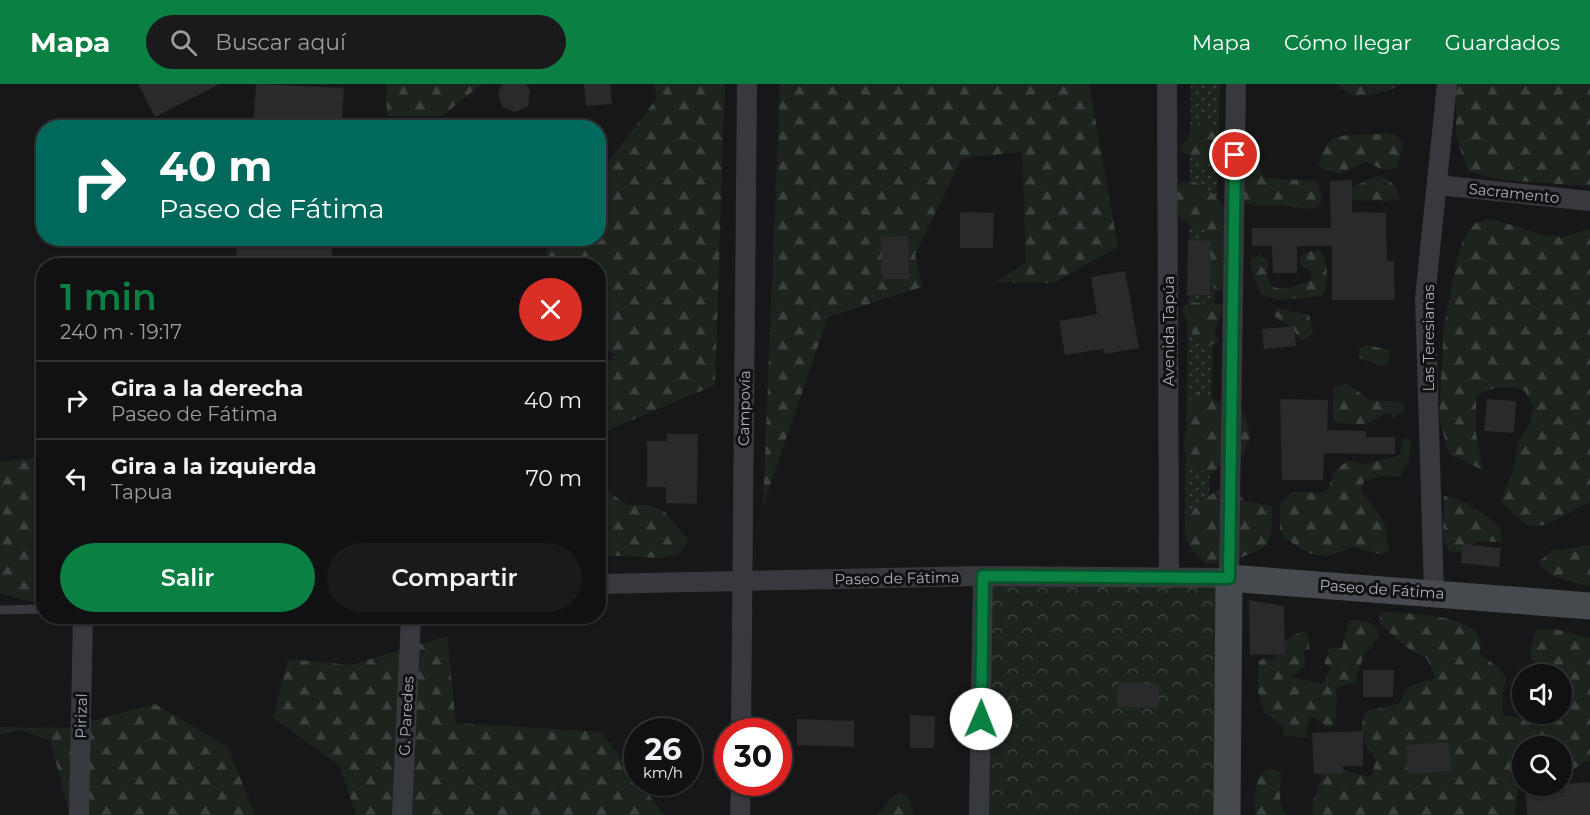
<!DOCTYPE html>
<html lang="es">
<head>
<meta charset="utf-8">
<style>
	:root { --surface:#111113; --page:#1a1a1c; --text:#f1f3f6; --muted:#9c9da0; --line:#303133; --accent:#0b8043 }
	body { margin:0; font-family:Montserrat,sans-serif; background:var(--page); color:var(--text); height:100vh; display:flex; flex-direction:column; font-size:22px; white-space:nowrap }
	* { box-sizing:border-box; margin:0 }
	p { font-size:20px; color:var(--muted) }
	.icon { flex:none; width:33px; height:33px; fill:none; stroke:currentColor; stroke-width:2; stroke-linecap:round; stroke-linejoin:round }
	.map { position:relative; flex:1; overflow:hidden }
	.panel { position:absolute; left:36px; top:174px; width:570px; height:366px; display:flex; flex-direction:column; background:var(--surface); border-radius:24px; box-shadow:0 2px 4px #0004,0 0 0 2px var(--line) }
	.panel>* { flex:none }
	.guide { position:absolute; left:36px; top:36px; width:570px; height:126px; border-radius:24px; box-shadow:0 2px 4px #0004,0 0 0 2px var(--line); background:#00695c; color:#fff; overflow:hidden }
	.fabs { position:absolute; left:1512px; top:580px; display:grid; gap:12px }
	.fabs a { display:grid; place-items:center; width:60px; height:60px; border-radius:50%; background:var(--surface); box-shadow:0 2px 4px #0004,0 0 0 2px var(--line); font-size:30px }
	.speed { position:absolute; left:624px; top:634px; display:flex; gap:12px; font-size:30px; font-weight:700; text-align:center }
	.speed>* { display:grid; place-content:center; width:78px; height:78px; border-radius:50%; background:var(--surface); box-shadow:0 2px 4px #0004,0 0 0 2px var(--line); line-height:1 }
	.speed small { font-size:15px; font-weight:400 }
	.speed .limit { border:9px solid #d22; background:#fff; color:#111 }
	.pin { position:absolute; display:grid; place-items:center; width:51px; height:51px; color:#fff; margin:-26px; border:3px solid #fff; border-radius:50%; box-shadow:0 2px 6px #0007 }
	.me { position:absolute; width:66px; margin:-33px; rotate:1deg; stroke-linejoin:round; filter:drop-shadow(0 0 4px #0008) }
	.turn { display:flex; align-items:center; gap:21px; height:126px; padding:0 24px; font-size:27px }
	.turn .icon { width:78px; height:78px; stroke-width:2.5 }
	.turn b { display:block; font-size:42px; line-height:51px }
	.round { display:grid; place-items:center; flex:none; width:63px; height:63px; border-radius:32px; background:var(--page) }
	.summary { display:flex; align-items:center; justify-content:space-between; height:102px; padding:0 24px }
	h1 { font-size:36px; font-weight:600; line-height:45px; color:var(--accent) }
	.primary-button { display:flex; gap:12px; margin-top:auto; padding:12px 24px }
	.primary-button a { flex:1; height:69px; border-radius:36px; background:var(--accent); color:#fff; font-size:24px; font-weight:600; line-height:69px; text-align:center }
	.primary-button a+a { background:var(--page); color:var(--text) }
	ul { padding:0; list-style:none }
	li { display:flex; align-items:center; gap:18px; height:78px; padding:0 24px; border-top:2px solid var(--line) }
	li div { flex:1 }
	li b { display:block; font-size:22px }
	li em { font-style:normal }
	header { display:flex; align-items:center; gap:36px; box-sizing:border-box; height:84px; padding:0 30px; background:var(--accent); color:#fff }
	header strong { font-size:28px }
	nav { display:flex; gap:33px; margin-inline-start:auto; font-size:21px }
	.search { width:420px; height:54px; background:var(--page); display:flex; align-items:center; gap:15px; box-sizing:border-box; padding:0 21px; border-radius:33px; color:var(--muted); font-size:22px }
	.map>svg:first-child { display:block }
</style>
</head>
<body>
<header>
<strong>Mapa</strong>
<div class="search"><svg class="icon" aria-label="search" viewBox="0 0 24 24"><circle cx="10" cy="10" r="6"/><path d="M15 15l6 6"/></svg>Buscar aquí</div>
<nav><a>Mapa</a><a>Cómo llegar</a><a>Guardados</a></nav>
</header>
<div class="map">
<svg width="1590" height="731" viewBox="0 0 1590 731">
	<defs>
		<pattern id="grass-dots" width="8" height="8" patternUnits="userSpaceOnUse" patternTransform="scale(1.5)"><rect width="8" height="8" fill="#1d241e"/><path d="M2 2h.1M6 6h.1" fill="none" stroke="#3b413d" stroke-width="1.8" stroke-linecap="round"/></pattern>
		<pattern id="forest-firs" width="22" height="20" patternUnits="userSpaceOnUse" patternTransform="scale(1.5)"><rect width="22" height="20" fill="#1d241e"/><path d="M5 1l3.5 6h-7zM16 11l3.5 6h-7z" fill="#3b413d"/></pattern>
		<pattern id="park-crowns" width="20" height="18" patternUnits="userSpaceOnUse" patternTransform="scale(1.5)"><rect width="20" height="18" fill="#1d241e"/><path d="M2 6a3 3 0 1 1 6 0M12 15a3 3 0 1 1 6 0" fill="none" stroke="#3b413d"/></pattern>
	</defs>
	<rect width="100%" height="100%" fill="#171719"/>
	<path fill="url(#grass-dots)" d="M1191,0H1220L1208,443L1187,450L1185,442Z"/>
	<g fill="url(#forest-firs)">
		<path d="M386,0H482L442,32H387Z"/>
		<path d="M654,0H725L715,301L599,350V288L615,270L599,264L598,182L543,181L550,155L598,154L599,90L657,14Z"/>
		<path d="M780,0H1089L1118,163L1053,199L995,198L1026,179L1022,68L962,74L915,171L922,203L828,233L763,422Z"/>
		<path d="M1338,0H1400C1392,8 1360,15 1348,10C1344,8 1342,3 1338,0Z"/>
		<path d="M1456,0H1590V102L1503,96L1468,87L1456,52Z"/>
		<path d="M1201,36C1227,38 1214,59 1232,67C1237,69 1245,69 1251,70L1265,94L1317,97L1322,115L1318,123L1309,125L1282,121L1255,122L1230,112L1229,76L1203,80L1179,66Z"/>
		<path d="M1387,49L1396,51L1403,59L1397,83C1385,89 1376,83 1366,77L1341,90L1322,85L1319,81L1323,67L1332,54C1349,49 1368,52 1387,49Z"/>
		<path d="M1376,92C1390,93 1397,102 1400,116L1386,115V118C1371,114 1360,119 1346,114L1347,106Z"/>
		<path d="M1184,97C1207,97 1214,113 1230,128L1224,207L1214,205L1212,182L1207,169L1208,147C1187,134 1175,144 1176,113C1176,106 1177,100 1184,97Z"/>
		<path d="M1492,135L1544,151L1562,153L1590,145V418L1545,441L1528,442L1500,418L1514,384L1518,359L1530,339L1533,323L1525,307C1505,300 1494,301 1476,313V350L1483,386L1449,370L1439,334L1444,241L1458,171L1464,154L1475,139Z"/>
		<path d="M1319,166C1329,175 1329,201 1322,212L1278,216L1261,211L1251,184V174L1260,171L1268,177L1267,193L1272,202L1280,205L1293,203L1311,196V187L1303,183L1299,175L1305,168Z"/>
		<path d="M1188,218L1225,221L1214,248L1219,256L1211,261L1202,262L1195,257L1182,225Z"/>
		<path d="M1276,224L1309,231L1313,246L1311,251L1302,257L1290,242L1274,232Z"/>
		<path d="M1366,261L1390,266L1388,280L1384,283L1359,274V265Z"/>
		<path d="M1347,300L1370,316L1403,318L1404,326L1392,334L1393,331C1382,327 1380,334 1371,338C1361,342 1346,339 1336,339L1332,331L1334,303Z"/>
		<path d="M1199,308L1246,331L1250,354L1242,372L1225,377L1211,391C1166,371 1191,351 1191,313Z"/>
		<path d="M1403,354L1411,357L1409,376L1400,393L1382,392L1364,397L1361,406L1384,438L1389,467L1380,470L1353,463L1327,472L1307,469L1285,454L1280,446V420L1292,408L1320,409L1328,405L1334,388L1347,377L1364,380L1400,371Z"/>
		<path d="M43,373H44L43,520L0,510V378Z"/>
		<path d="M1225,401H1234L1244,417L1272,422C1272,436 1275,458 1259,466C1249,471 1242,471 1233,479L1206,480L1192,466L1184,450C1191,421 1201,418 1225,401Z"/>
		<path d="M599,402L628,421H648L664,427L689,457L677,471L660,474L599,471Z"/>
		<path d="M1444,412C1458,412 1488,431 1497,441C1502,447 1502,452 1502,458L1479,457L1458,468L1449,467L1443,455Z"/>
		<path d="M1590,461V502L1552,492L1538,479L1551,467Z"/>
		<path d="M1391,528C1416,531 1493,530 1479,570C1522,598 1498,591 1503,632L1540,634L1562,630V591H1556L1531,575L1530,565L1537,546L1555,545L1590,554V677L1584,678L1562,693V663H1522L1524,702L1518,704L1514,731H1313L1312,718L1317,710L1324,684L1332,683L1371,693L1376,676C1364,661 1357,646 1366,628L1400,619L1407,603L1435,594C1426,564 1424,577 1404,561C1395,554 1387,546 1379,538L1381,529Z"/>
		<path d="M1349,536C1362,536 1378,537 1379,552L1363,573L1355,599L1337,603C1334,616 1341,637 1330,644L1313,633L1309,634L1306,654L1283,651V642L1264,628L1257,604L1259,577L1265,574L1274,575C1279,561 1289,551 1304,547C1309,551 1310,558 1309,565L1304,567L1305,581L1291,593L1322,600L1331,584L1324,579L1329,569L1327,565L1342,564Z"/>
		<path d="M447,552L456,639L601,648L664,731H356L339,681L273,634L288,575L351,581Z"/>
		<path d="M155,620L228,663L255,731H70L50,656L20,646L0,651V643L66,644Z"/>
		<path d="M1267,685L1277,686L1281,690L1280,719L1286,731H1256C1253,718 1254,692 1267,685Z"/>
		<path d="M901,708L909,716L914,731H877L893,712Z"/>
	</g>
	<path fill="url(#park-crowns)" d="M983,492L1229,494L1230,731H979Z"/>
	<g fill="#2a2a2d">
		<path d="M138,0H220L155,33Z"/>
		<path d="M256,0L344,4L341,44H253Z"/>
		<path d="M502,0H526L530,7L528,22L515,28L502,23L498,9Z"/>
		<path d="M584,0H610L612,20L586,22Z"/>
		<path d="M1352,96V128L1386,129L1387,177H1394L1395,216H1332V162H1297V189H1273L1272,162H1252V144H1331L1330,97Z"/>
		<path d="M960,128L994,129L993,164H960Z"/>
		<path d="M908,152L909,195H882L881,153Z"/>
		<path d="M238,154H333L331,182H235Z"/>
		<path d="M1188,156L1211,157L1210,211H1187Z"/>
		<path d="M1125,187L1139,264L1104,270L1103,265L1065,271L1059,237L1097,230L1091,193Z"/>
		<path d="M1294,242L1296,262L1264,265L1262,245Z"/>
		<path d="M1280,315L1328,316L1327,346L1366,347V353H1395V370L1324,369L1323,396H1282Z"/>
		<path d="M1487,315L1516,317L1514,349L1484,347Z"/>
		<path d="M667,350H698L697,420L666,419V403H647V357H667Z"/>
		<path d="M1462,460L1501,464L1499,483L1461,479Z"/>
		<path d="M1249,516L1284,522L1285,570L1250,571Z"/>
		<path d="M1363,586H1394L1393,613H1363Z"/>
		<path d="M1118,598L1159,600L1158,624L1117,623Z"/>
		<path d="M910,631L935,632L934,664H910Z"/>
		<path d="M797,635L854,637V663L797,661Z"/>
		<path d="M1363,647V682H1343V689L1314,690L1312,649Z"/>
		<path d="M1449,658L1451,687L1408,690L1406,661Z"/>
		<path d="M1590,698V731H1527L1526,711L1563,709V700Z"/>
	</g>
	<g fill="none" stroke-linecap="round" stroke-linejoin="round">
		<path stroke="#38393e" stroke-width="9" d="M0,526L44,525"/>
		<g stroke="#38393e" stroke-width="20">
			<path d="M1167,0L1169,494"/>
			<path d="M1437,101L1590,117"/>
			<path d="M598,500L983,492L1229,494L1236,0"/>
			<path d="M1434,508L1425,214L1447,0"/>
			<path d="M741,648L747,0"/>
			<path d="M79,731L83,532"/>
			<path d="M402,731L411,532"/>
			<path d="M740,731L741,699"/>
			<path d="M979,731L983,492"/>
		</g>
		<path stroke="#46494d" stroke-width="27" d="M1227,731L1229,494L1590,522"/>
	</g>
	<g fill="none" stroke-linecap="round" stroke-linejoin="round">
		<g stroke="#07532c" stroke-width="15">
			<path id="route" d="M981,635L983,492L1229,494L1235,71"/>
		</g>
		<use href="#route" stroke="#0b8043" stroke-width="10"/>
	</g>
	<g text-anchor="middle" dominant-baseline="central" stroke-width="6" stroke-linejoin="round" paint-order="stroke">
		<g font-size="15" fill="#aaafb8" stroke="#121214">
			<text transform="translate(1514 109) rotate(6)">Sacramento</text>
			<text transform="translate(1168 247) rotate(-90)">Avenida Tapúa</text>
			<text transform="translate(1428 254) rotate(-90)">Las Teresianas</text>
			<text transform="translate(744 324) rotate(-89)">Campovía</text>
			<text transform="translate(897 494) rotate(-1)">Paseo de Fátima</text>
			<text transform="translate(1382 505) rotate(4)">Paseo de Fátima</text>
			<text transform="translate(81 632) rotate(-89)">Pirizal</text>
			<text transform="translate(406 632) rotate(-87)">G. Paredes</text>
		</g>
	</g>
</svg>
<div class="fabs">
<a><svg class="icon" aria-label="sound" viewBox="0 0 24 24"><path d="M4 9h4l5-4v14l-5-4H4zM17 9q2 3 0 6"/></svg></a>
<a><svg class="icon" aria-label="search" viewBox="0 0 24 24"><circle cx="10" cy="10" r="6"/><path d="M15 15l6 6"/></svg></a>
</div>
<div class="speed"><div>26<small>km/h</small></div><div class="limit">30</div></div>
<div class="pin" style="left:1235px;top:71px;background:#d93025"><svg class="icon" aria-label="arrive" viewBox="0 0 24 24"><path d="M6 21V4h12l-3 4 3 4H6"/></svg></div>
<svg class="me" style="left:981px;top:635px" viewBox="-20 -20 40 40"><circle r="19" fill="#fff"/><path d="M0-13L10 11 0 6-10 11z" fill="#0b8043"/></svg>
<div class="guide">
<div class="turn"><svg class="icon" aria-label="right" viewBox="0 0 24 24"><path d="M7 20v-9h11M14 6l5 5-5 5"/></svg><div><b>40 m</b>Paseo de Fátima</div></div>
</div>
<section class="panel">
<div class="summary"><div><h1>1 min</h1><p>240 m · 19:17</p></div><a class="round" style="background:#d93025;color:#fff"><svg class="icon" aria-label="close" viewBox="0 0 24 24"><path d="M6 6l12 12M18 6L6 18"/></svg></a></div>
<ul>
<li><svg class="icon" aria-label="right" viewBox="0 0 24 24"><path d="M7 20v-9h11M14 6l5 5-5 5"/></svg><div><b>Gira a la derecha</b><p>Paseo de Fátima</p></div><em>40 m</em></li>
<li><svg class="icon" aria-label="left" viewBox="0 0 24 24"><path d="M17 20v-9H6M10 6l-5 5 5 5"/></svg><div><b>Gira a la izquierda</b><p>Tapua</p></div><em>70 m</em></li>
</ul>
<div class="primary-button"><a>Salir</a><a>Compartir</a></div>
</section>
</div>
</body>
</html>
